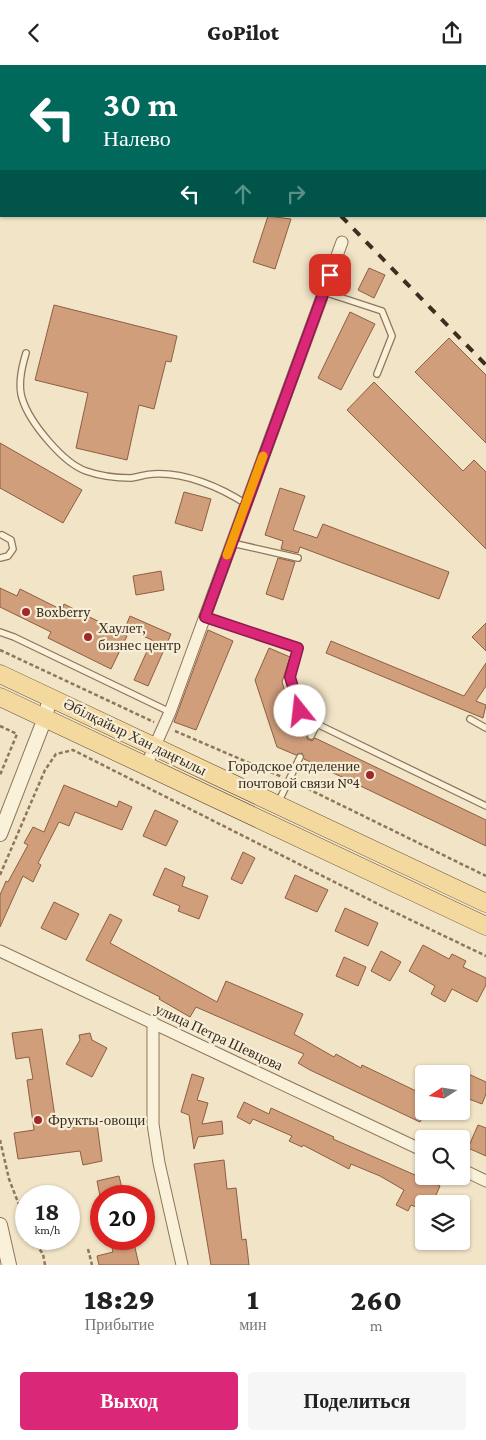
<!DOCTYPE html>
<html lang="ru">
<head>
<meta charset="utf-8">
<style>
	:root { --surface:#fff; --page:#f6f6f6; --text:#222; --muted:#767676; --accent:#db2777 }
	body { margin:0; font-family:"Crimson Pro",serif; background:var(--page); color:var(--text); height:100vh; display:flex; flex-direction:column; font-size:19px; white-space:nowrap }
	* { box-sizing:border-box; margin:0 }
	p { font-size:16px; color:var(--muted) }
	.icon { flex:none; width:28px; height:28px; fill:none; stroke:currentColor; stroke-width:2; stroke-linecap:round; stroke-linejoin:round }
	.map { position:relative; height:1200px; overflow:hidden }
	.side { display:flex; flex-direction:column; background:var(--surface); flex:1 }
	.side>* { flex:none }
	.top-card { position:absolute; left:0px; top:0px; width:486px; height:152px; box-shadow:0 1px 4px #0004; background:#00695c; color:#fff; overflow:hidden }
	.needle { width:32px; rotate:258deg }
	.fabs { position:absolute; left:415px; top:1000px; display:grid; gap:10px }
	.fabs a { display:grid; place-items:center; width:55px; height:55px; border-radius:5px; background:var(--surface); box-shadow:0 1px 4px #0004; font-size:25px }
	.speed { position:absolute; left:15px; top:1120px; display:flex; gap:10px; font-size:25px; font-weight:700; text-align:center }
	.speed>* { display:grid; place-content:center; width:65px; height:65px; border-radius:50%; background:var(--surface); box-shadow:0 1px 4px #0004; line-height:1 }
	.speed small { font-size:12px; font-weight:400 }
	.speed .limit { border:8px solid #d22; background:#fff; color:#111 }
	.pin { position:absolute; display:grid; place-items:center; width:42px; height:42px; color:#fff; margin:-21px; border-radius:10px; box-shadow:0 2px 8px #0006 }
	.me { position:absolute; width:55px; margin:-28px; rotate:344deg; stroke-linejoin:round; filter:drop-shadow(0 0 4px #0008) }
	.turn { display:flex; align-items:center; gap:18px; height:105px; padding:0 20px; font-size:22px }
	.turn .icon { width:65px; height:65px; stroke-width:2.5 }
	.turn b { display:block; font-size:35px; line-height:42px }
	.lanes { display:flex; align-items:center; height:48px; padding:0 20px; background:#0003; justify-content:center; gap:25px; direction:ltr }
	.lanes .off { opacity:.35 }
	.eta { display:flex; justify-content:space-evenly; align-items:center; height:85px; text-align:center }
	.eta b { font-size:30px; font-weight:800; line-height:35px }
	.button { display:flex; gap:10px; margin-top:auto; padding:10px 20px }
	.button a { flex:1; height:58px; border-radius:5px; background:var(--accent); color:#fff; font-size:20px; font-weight:800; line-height:58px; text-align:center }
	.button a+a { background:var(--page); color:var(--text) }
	header { display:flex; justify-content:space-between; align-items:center; height:65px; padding:0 20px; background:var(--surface); font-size:22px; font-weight:800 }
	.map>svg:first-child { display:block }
</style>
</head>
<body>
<header><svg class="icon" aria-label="back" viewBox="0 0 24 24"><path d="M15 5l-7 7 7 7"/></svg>GoPilot<svg class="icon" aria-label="share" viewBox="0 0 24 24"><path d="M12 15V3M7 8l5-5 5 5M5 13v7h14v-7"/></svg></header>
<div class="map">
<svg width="486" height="1200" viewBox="0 0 486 1200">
	<rect width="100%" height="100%" fill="#f1e4c7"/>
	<g fill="#d09e7b" stroke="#8e5e40">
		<path d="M268,151L291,154L275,204L253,197Z"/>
		<path d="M369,203L385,210L374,233L358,225Z"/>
		<path d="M54,240L177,271L171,297L166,296L154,344L139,340L127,395L76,383L88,328L35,315Z"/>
		<path d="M350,247L375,259L341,325L318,313Z"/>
		<path d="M449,273L486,310V378L415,307Z"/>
		<path d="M374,317L463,406L474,395L486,407V484L347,345Z"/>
		<path d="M0,378L82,425L63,458L0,423Z"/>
		<path d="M280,423L305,431L293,465L317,473L323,459L449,507L439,534L300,482L298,488L281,484L283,476L265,470Z"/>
		<path d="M184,427L211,434L202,466L175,458Z"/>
		<path d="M278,493L295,497L283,535L266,529Z"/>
		<path d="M161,506L164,525L136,530L133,511Z"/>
		<path d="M0,523L17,531L20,524L62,545L64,539L127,571L111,604L48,573L51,567L0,542Z"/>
		<path d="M130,551L171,569L148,621L134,615L152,575L125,563Z"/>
		<path d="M486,558V586L472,572Z"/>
		<path d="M208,565L233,576L196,665L174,657Z"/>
		<path d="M331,576L464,631L486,598V621L476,636L486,640L483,653L326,588Z"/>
		<path d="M269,583L290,592L282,617L297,663L307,669V674L312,676L315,673L486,755V781L304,694L302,688L296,690L277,682L255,615Z"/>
		<path d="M64,720L117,742L119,736L132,742L122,765L75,747L69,761L59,757L38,798L41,800L33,817L23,811L0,862V830L6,816L8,817L28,780L24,778L33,762L44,767Z"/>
		<path d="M155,745L178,756L166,781L143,771Z"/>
		<path d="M243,787L255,793L242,819L231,814Z"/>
		<path d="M165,803L185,812L182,821L208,831L199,854L178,846L180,841L153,830Z"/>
		<path d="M295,810L328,825L317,847L285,833Z"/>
		<path d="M54,837L79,849L66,875L41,863Z"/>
		<path d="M345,843L378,858L368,881L335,866Z"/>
		<path d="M110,849L122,855L110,878L217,937L226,916L303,949L294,969L334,992L336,989L361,1003L362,1000L416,1026L424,1011V1049L420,1057L310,1005L298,998L304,989L196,942L190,952L159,934L160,932L86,895Z"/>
		<path d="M423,880L449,894L452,889L466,896L463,902L486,913V920L477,937L452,924L445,937L431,929L435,921L409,906Z"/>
		<path d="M381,886L401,897L390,916L371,906Z"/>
		<path d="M344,892L366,902L358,921L336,911Z"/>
		<path d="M42,964L55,1052H59L60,1064L97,1059L102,1096L83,1100L80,1086L18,1094L14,1068L34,1065L27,1015L33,1014L29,992L16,994L12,968Z"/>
		<path d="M90,968L92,975L107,983L92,1012L66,999L80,975L79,970Z"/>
		<path d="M464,1007L486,1017V1029L482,1039L461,1031V1013Z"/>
		<path d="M192,1009L204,1013L197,1035L208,1038L202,1059L222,1056L223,1069L198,1072L194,1084L189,1050L181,1047Z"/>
		<path d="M244,1037L269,1049L271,1043L334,1072L333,1074L440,1121L432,1139H424V1145L411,1140L408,1146L396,1140L404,1125L380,1111L351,1099L349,1104L303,1080L302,1082L289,1076L292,1071L253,1054L250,1059L237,1052Z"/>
		<path d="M478,1060L486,1063V1091L468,1083Z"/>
		<path d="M224,1095L227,1124L236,1123L242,1175L246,1174L249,1200H211L194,1099Z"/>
		<path d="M119,1111L124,1131H100L97,1116Z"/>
		<path d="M110,1174H133L139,1200H99L97,1191L113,1187Z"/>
	</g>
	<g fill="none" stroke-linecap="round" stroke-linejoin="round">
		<g stroke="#8e765b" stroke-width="8">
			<g id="service">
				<path d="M76,0L78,1"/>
				<path d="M324,227L382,246L392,271L377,309"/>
				<path d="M26,288C22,301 18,320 22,333C29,357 63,398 86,406C100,411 117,413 131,413C139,412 146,409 153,409C185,407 220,422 246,439"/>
				<path d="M232,478L298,493"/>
				<path d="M0,493L8,491L13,484L11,475L2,470"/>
				<path d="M205,552L297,583L290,612L300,646L317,659L311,671"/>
				<path d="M0,567L14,572L170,647"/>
				<path d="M470,654L486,663"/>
				<path d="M317,659L486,741"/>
				<path d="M278,738L300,692"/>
			</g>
		</g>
		<g stroke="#8e765b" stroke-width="13">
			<g id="minor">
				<path d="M409,1V0"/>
				<path d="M146,701L170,647L342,177"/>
				<path d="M0,886L424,1086"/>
				<path d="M153,957V1059L159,1098L182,1200"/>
				<path d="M461,1104L486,1116"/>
			</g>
		</g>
		<g stroke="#8e765b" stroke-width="16">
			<g id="tertiary">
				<path d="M0,769L45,653L50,632"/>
				<path d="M0,1160L9,1200"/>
			</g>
		</g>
		<g stroke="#5c442f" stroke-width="19">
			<g id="primary">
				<path d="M0,609L486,838"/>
				<path d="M0,632L486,861"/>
			</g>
		</g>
		<g stroke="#8e765b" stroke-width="2.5" stroke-dasharray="4 2.5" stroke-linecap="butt">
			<path d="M0,585L154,657"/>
			<path d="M0,661L17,669L0,710"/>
			<path d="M175,666L282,712"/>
			<path d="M296,718L486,811"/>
			<path d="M0,810L45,705L56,689L73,685L390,845L486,891"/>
			<path d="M0,1075L9,1114L26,1158"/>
			<path d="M32,1174L43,1189L45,1200"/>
			<path d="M88,1184L92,1200"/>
		</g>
		<use href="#service" stroke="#faf1db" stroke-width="5.5"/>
		<use href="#minor" stroke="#faf1db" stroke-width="11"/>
		<use href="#tertiary" stroke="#faf1db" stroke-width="14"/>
		<use href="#primary" stroke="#f4d99e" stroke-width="18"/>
		<g stroke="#3d2e1f" stroke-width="4" stroke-dasharray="9 9" stroke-linecap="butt">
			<path d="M193,0L194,1"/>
			<path d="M341,151L486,300"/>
		</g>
	</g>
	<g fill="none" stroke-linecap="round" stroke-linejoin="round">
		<g stroke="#8e194d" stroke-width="12">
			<path id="route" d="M300,646L290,612L298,583L205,552L330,210"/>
		</g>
		<use href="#route" stroke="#db2777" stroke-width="9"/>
		<path stroke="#f59e0b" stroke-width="9" d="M227,490L263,391"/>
	</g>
	<g fill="#a02829" stroke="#f7eed7" stroke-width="2">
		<circle cx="26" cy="547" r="5"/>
		<circle cx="88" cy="572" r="5"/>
		<circle cx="370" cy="710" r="5"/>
		<circle cx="38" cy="1055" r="5"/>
	</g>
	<g text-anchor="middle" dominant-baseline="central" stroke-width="4.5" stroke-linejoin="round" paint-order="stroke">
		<g font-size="15" fill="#3d2e1f" stroke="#f7eed7" text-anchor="start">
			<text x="36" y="547">Boxberry</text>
			<text x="98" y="563">Хаулет,<tspan x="98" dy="17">бизнес центр</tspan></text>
			<text x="360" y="701" text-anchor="end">Городское отделение<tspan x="360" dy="17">почтовой связи №4</tspan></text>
			<text x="48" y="1055">Фрукты-овощи</text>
		</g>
		<g font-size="15" fill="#3d2e1f" stroke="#f7eed7">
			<text transform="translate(135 672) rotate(26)">Әбілқайыр Хан даңғылы</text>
			<text transform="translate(219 972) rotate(25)">улица Петра Шевцова</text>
		</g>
	</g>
</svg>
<div class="fabs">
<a><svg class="needle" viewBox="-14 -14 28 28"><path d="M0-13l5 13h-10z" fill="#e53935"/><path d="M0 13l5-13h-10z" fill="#767676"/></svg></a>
<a><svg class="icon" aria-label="search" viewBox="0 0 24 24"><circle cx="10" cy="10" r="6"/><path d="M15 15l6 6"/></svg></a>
<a><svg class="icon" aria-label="layers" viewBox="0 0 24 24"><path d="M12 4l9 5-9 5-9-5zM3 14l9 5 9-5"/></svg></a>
</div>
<div class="speed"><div>18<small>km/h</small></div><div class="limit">20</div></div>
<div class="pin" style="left:330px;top:210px;background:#d93025"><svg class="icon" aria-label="arrive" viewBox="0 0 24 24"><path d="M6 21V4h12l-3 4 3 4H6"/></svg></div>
<svg class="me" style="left:300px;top:646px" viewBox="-20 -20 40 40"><circle r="19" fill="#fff"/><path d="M0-13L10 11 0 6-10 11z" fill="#db2777"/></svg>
<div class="top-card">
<div class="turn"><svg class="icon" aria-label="left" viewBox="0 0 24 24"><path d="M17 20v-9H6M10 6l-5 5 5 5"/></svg><div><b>30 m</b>Налево</div></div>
<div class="lanes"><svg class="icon" aria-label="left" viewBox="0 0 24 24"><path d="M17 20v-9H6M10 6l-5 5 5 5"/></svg><svg class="icon off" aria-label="ahead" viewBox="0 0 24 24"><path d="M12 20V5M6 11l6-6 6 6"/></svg><svg class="icon off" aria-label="right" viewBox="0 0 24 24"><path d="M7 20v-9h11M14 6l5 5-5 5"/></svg></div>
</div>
</div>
<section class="side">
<div class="eta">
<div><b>18:29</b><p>Прибытие</p></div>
<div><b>1</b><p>мин</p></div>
<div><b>260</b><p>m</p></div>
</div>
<div class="button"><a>Выход</a><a>Поделиться</a></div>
</section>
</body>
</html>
